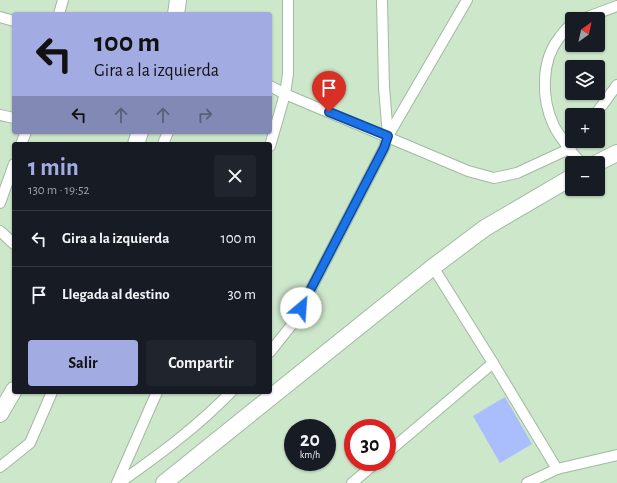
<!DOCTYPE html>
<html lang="es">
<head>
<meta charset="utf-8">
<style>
	:root { --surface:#171b24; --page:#20242c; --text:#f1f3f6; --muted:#9ea1a6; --line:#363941; --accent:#a3ace2 }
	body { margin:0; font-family:"Alegreya Sans",sans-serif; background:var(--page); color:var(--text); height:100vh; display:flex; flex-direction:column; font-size:15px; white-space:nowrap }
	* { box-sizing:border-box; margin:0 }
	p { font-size:13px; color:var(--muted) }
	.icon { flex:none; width:22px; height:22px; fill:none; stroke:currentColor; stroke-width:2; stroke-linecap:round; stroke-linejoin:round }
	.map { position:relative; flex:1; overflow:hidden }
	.drawer { position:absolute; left:12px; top:142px; width:260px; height:252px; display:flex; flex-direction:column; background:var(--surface); border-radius:4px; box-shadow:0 1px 3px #0004 }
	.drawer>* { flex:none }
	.banner { position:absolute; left:12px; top:12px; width:260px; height:122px; border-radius:4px; box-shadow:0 1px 3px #0004; background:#a3ace2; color:#111; overflow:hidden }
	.needle { width:26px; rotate:33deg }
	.buttons { position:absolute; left:565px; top:12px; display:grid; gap:8px }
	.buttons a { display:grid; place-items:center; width:40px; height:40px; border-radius:4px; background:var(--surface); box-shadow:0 1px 3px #0004; font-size:20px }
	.speed { position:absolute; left:284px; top:419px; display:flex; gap:8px; font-size:20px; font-weight:700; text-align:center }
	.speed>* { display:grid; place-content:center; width:52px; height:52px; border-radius:50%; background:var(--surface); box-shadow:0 1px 3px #0004; line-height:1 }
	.speed small { font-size:10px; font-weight:400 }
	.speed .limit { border:6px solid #d22; background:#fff; color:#111 }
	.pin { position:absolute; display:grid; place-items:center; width:34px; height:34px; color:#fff; margin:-41px -17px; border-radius:50% 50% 50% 0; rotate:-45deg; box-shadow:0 0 4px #0007 }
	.pin .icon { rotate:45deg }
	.me { position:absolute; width:44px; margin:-22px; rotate:27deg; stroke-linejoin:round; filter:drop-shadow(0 0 3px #0008) }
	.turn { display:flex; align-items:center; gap:14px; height:84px; padding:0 16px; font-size:18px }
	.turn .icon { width:52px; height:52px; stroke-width:2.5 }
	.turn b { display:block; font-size:28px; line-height:34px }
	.lanes { display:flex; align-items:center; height:38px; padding:0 16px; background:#0003; justify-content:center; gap:20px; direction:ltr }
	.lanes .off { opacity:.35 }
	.round { display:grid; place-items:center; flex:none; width:42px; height:42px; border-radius:4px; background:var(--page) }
	.overview { display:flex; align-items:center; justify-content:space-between; height:68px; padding:0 16px }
	h1 { font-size:24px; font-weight:700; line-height:30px; color:var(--accent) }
	.cta { display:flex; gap:8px; margin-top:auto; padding:8px 16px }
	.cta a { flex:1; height:46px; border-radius:4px; background:var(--accent); color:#111; font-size:16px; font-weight:700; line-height:46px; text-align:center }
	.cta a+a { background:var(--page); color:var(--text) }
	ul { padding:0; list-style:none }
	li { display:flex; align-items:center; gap:12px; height:56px; padding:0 16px; border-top:1px solid var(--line) }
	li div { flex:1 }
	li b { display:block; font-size:15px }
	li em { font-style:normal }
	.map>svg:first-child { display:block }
</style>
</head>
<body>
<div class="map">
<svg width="617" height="483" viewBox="0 0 617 483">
	<rect width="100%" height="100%" fill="#cde7cb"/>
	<path fill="#aabdfc" d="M505,397L532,444L500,463L473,416Z"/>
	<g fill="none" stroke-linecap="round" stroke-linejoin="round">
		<g stroke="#a1baa0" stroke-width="12">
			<g id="minor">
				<path d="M382,0L384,87L388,136"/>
				<path d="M59,14L63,0"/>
				<path d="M0,17L14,21"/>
				<path d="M582,19L617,6"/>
				<path d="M572,24C567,27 563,33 559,38C541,61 541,99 554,126C558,134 564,141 569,149L575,141"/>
				<path d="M270,86L285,94L468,171L494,178L517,173L569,149L581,163"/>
				<path d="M0,115L14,118"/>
				<path d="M595,115L617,85"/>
				<path d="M21,144L26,132"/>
				<path d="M163,144L168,132"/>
				<path d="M270,146L285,94L288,74V0"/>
				<path d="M0,203L14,164"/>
				<path d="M0,231L14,244"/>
				<path d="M270,352L294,322L384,148L388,136L467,0"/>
				<path d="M493,363L557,469"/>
				<path d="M387,453L493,363L433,267"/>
				<path d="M0,467L30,443L52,392"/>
				<path d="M117,483L157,392"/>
				<path d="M119,483C159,455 197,427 231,392"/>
				<path d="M352,483L377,462"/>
				<path d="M527,483L557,469L617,455"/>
			</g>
		</g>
		<g stroke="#a1baa0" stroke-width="18">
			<g id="primary">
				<path d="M176,14L178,0"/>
				<path d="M136,144L140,132"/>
				<path d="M597,163L617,153"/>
				<path d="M0,414L14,390"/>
				<path d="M164,483L433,267L485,228L572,177"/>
			</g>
		</g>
		<use href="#minor" stroke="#fff" stroke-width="10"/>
		<use href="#primary" stroke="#fff" stroke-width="16"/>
	</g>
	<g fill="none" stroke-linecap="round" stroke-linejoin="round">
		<g stroke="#114b97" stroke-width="10">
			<path id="route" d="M301,308L384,148L388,136L329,112"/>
		</g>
		<use href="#route" stroke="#1a73e8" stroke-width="7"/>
	</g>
</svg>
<div class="buttons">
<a><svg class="needle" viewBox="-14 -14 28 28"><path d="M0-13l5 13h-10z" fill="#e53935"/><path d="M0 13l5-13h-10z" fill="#9ea1a6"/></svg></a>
<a><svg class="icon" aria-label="layers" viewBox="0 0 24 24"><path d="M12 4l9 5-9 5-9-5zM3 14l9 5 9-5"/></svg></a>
<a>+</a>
<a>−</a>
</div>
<div class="speed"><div>20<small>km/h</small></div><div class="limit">30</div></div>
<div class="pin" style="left:329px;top:112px;background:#d93025"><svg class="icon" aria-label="arrive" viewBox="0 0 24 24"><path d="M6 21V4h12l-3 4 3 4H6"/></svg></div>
<svg class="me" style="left:301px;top:308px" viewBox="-20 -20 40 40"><circle r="19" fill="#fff"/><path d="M0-13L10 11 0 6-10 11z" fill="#1a73e8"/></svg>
<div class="banner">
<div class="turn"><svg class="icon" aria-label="left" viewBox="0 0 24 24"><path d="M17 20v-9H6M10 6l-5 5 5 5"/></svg><div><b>100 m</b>Gira a la izquierda</div></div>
<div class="lanes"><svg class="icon" aria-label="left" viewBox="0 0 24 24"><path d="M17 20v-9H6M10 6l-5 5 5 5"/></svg><svg class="icon off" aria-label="ahead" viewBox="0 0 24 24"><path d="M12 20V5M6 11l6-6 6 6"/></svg><svg class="icon off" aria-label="ahead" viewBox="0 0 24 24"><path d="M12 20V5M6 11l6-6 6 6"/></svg><svg class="icon off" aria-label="right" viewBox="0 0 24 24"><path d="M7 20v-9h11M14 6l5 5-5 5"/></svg></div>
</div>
<section class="drawer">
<div class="overview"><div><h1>1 min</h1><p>130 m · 19:52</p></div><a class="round"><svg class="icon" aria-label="close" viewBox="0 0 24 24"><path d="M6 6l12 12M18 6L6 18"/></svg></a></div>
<ul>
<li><svg class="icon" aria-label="left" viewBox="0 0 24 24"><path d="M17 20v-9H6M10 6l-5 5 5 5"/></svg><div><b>Gira a la izquierda</b></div><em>100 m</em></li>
<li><svg class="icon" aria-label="arrive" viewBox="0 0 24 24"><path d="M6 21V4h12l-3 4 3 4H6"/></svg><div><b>Llegada al destino</b></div><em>30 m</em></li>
</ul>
<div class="cta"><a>Salir</a><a>Compartir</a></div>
</section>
</div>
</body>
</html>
